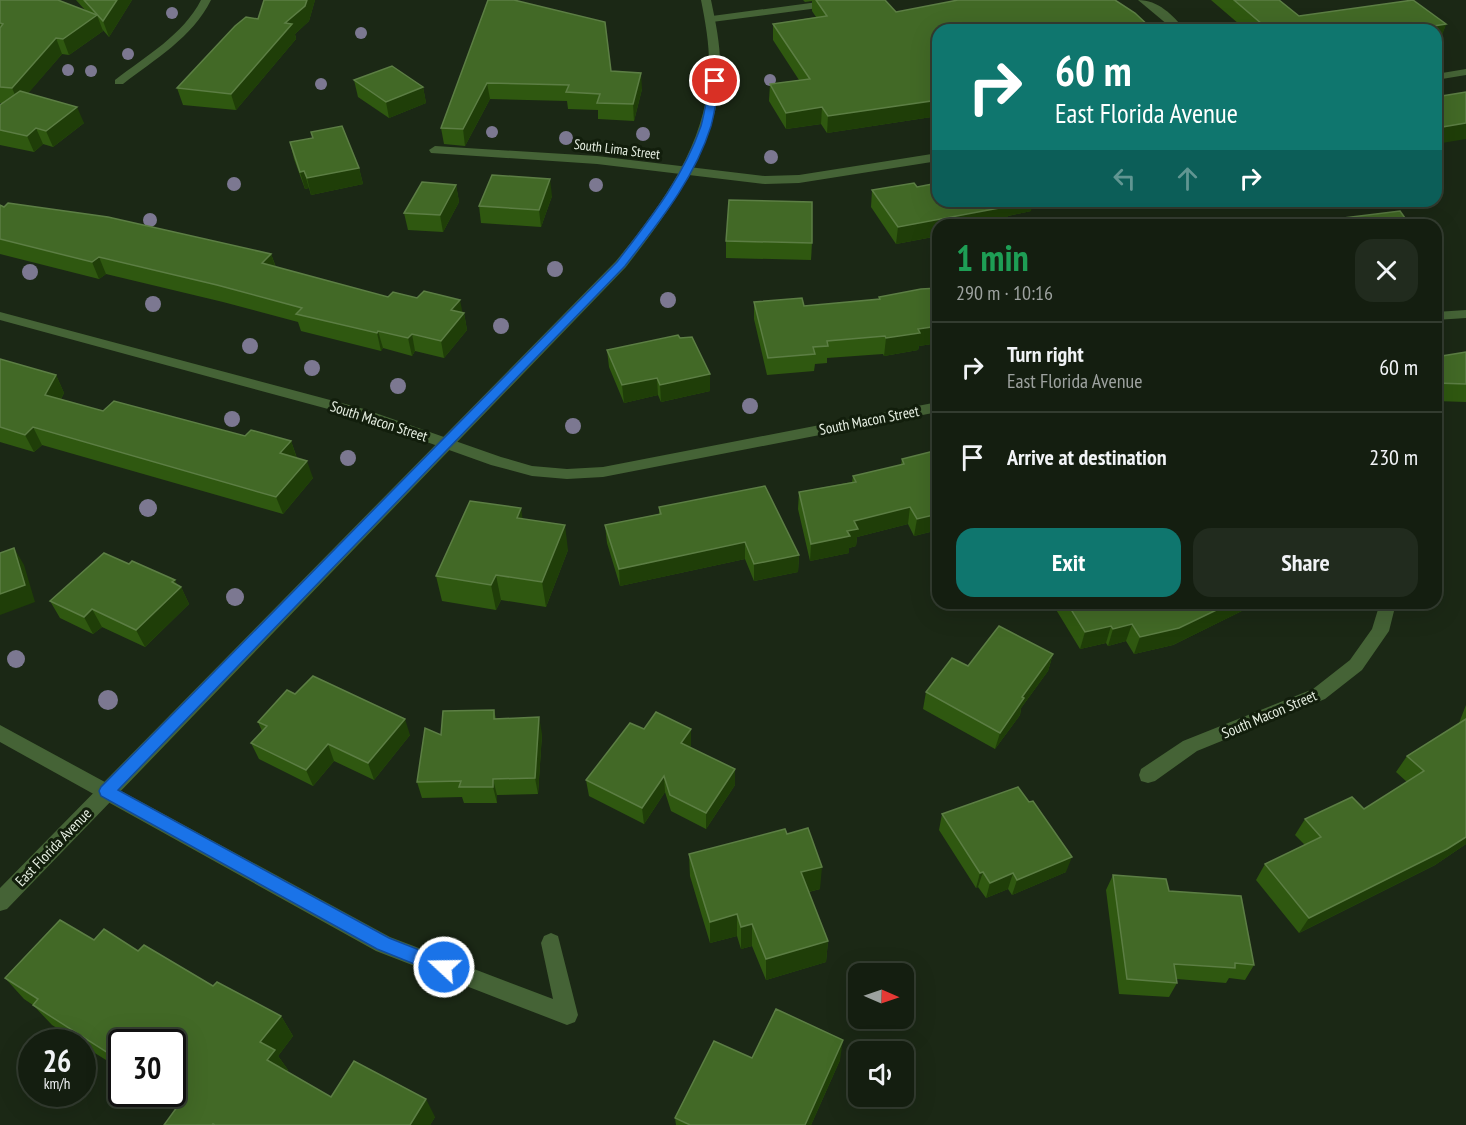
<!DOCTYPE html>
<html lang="en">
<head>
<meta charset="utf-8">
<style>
	:root { --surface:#141e10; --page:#212b1e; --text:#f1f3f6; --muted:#9da29f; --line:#333c30; --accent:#0f766e }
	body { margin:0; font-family:"PT Sans Narrow",sans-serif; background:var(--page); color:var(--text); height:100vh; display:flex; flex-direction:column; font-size:22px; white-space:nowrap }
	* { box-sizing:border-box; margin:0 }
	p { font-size:20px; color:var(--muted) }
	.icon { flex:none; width:33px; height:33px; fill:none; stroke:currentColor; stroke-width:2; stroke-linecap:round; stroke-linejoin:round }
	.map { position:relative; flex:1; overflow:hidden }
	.panel { position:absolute; left:932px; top:219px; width:510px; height:390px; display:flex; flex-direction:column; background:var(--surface); border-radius:18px; box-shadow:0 6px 24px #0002,0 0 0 2px var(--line) }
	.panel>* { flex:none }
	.banner { position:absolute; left:932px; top:24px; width:510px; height:183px; border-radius:18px; box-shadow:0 6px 24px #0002,0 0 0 2px var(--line); background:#0f766e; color:#fff; overflow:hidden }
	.needle { width:39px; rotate:92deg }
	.fabs { position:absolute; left:848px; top:963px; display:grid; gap:12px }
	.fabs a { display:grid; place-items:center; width:66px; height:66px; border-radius:12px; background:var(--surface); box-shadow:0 6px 24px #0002,0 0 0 2px var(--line); font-size:30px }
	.speed { position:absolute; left:18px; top:1029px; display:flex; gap:12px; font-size:30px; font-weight:700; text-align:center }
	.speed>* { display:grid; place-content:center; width:78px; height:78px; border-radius:50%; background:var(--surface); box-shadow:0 6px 24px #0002,0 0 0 2px var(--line); line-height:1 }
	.speed small { font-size:15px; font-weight:400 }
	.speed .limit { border:3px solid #111; border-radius:9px; background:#fff; color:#111 }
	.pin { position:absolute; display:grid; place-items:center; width:51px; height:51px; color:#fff; margin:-26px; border:3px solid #fff; border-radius:50%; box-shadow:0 2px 6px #0007 }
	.me { position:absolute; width:66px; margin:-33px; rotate:291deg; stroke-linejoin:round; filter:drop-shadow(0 0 4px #0008) }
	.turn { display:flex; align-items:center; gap:21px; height:126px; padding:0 24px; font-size:27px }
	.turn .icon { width:78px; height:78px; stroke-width:2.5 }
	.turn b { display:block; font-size:42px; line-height:51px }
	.lanes { display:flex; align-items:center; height:57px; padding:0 24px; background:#0003; justify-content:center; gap:30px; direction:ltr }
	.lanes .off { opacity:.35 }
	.round { display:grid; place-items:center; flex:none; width:63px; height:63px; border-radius:18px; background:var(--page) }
	.head { display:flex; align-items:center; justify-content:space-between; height:102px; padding:0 24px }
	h1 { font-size:36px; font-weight:700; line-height:45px; color:#1e9e55 }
	.primary-button { display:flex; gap:12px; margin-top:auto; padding:12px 24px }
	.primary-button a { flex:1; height:69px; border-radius:18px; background:var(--accent); color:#fff; font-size:24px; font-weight:700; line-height:69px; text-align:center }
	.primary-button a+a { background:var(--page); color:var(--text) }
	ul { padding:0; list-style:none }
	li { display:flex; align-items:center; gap:18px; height:90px; padding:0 24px; border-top:2px solid var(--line) }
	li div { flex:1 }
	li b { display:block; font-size:22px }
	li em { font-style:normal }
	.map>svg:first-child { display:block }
</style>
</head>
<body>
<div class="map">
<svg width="1466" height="1125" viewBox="0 0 1466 1125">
	<rect width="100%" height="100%" fill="#1b2815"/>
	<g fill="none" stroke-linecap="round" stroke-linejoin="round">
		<g fill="#456336" fill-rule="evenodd">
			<path d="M201,0H211C192,38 155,59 123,84H115V80C146,56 183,35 201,0Z"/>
			<path d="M833,0H861L856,3L712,22L707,19L712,16Z"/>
			<path d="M1138,0C1158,0 1173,15 1185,30H1174Z"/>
			<path d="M1466,69V75L1436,80V74Z"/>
			<path d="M435,146L597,156L765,176L799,175L938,153V161L799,183L765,184L597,164L431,153L429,150Z"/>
			<path d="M1466,310V318L1436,320V312Z"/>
			<path d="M0,312L364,409L501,457L532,466L567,469L603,467L938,402V412L603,477L567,479L532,476L491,465L354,416L0,320Z"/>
			<path d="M1380,603H1396L1389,631L1362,670L1325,699L1197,751L1155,781L1148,783L1141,781L1139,775L1141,769L1183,741L1313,689L1350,660L1372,629Z"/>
			<path d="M0,725L390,937L553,999L541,943L544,936L551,933L558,936L578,1015L575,1022L567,1025L376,951L0,742Z"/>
		</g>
		<path fill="#456336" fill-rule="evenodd" d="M701,0H711C716,24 721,47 720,72C719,147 669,211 626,267L7,909L0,911V888L616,261C660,207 706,146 709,73C710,48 706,25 701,0Z"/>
	</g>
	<g fill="#7c7891">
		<circle cx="172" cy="13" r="6"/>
		<circle cx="361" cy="33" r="6"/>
		<circle cx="128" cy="54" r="6"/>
		<circle cx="68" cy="70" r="6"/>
		<circle cx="91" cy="71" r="6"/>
		<circle cx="770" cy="80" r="6"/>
		<circle cx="321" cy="84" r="6"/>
		<circle cx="492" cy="132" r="6"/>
		<circle cx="643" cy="134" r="7"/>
		<circle cx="566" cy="138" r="7"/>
		<circle cx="771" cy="157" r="7"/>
		<circle cx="234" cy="184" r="7"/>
		<circle cx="596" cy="185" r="7"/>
		<circle cx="150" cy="220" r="7"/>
		<circle cx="555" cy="269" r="8"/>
		<circle cx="30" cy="272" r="8"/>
		<circle cx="668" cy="300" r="8"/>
		<circle cx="153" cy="304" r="8"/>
		<circle cx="501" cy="326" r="8"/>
		<circle cx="250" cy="346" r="8"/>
		<circle cx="312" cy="368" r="8"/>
		<circle cx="398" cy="386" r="8"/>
		<circle cx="750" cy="406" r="8"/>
		<circle cx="232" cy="419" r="8"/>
		<circle cx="573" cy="426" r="8"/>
		<circle cx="348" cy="458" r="8"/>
		<circle cx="148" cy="508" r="9"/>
		<circle cx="235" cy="597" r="9"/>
		<circle cx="16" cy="659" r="9"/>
		<circle cx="108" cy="700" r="10"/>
	</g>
	<g fill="#2f5810">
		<path d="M0,0L85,10L76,0H132L109,37L102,29L103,31L69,55L62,54L28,93L84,123L53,147L43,144L34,152L0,145V105L2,103H0Z"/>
		<path d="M264,0H315L309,21L295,34L296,39L236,110L183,105L177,88L258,19Z"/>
		<path d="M488,0L642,89L634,121L598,119V110L568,109L567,101L490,99L465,146L444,144L441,128Z"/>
		<path d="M803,0H885L896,12L938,30V116L827,133L821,124L786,129L769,101L770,84L799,80L773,40V24L816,17L812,11V1L805,2Z"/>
		<path d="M1211,0H1279L1299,16L1413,0L1446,24L1440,40L1436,41V30H1246Z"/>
		<path d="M354,80L423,87L426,103L389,118L358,97Z"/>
		<path d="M290,142L359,168L363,184L311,195L309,188L305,189L294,159Z"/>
		<path d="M456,185L459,202L443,232L408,230L404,213Z"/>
		<path d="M917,187L1031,211L1008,216L1007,223L896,244L871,207L872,190Z"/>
		<path d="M552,196L541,227L481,223L479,206Z"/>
		<path d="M1065,201H1109L1072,209Z"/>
		<path d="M0,205L4,207L271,254L276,267L388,297L464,313L467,330L444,358L415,351L412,356L383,348L381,351L301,331L298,322L223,302L106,274L99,279L0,254Z"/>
		<path d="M726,241L812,243L811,260L726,258Z"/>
		<path d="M938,288V343L919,346L918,350L884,356L883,354L827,358V363L815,364L814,371L767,375L754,319V302L804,306L879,299V297Z"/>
		<path d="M607,350L710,391L661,402L658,395L624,403L609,367Z"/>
		<path d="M1466,352V402L1436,401V357Z"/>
		<path d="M0,359L56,375L64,393L61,399L103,411L245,436L291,441L297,458L313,478L283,514L42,445L34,452L0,442Z"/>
		<path d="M938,450V530L914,536L908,524L857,537L856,546L849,548V553L810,561L798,509L799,492L852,482L853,476L901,465L902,459Z"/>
		<path d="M659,507L799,555L798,572L754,581L745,559L620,586L607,543L605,525L659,514Z"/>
		<path d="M523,519L568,550L546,607L501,600L496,610L442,601L436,576Z"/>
		<path d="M177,585L181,587L189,604L145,647L102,627L93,634L60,618L50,601Z"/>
		<path d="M1052,603H1258L1173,645L1134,654L1126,641L1108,646L1106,643L1080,649Z"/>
		<path d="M1053,654L1048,671L1021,708L1020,715L995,749L923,709L926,692L968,666Z"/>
		<path d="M295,694L410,735L374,780L334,761L313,786L259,759L251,743L262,731L258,722Z"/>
		<path d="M1466,705V844L1435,865L1299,933L1256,880L1265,864L1305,845L1295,835L1305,819L1364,809L1407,782L1396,772L1407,756L1459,723Z"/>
		<path d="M494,710L496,719L542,734L538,794L497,795V803H464L462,797L422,798L417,782L441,735Z"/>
		<path d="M644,729L691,745L690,747L735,769V785L706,829L671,811L665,792L644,824L589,796L586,780Z"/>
		<path d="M942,814L1066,872L1012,895L1008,889L986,898L978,887L976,888L939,830Z"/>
		<path d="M787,834L820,889L809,892L828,941L826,962L766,980L752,946L741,949L737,936L710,943L690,876L689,854Z"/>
		<path d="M1113,875L1169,891L1254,965L1245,980L1229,978L1226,983L1177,979V983L1169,997L1119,994L1106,890Z"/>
		<path d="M94,940L138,951L213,986L281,1016L293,1036L278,1056L288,1070L286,1072L331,1097L435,1117L430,1125H164L176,1110L156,1098L152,1094H172L122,1042V1070L82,1045V1042H79L52,1025L33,1005L24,999L5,978Z"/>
		<path d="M752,1058L840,1060L811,1125H676L675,1118Z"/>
	</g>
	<g fill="#1f3e08">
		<path d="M117,0H132L109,37L103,21Z"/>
		<path d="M307,0H315L309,21L295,34L296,39L236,110L231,94L285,23Z"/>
		<path d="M97,15L103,31L69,55L63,39Z"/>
		<path d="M1446,24L1440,40L1436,41V30H1409Z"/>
		<path d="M56,38L62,54L19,104L12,88Z"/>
		<path d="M641,73L642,89L634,121L633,104Z"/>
		<path d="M487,83L490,99L465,146L463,129Z"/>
		<path d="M423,87L426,103L389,118L386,102Z"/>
		<path d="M938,100V116L827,133L828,116Z"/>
		<path d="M77,107L84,123L53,147L46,131Z"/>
		<path d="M822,107L821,124L786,129V113Z"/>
		<path d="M1466,123V139L1436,144V128Z"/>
		<path d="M36,128L43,144L34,152L27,136Z"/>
		<path d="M359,168L363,184L311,195L307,178Z"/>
		<path d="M304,171L309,188L305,189L300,172Z"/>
		<path d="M550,179L552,196L541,227L539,210Z"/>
		<path d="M456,185L459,202L443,232L440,215Z"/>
		<path d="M1005,201H1033L1031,211L1008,216L1007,223L997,225H938V236L896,244L898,227Z"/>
		<path d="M1074,201H1109L1072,209Z"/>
		<path d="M271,254L277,271L262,263Z"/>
		<path d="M99,257L106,274L99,279L92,262Z"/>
		<path d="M460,300L463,315L464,313L467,330L444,358L441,341L451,310Z"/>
		<path d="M938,326V343L919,346L918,350L884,356L886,338L918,329Z"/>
		<path d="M378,331L383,348L381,351L377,333Z"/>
		<path d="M412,334L415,351L412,356L408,338Z"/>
		<path d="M710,374V391L661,402L660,385Z"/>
		<path d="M56,375L64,393L54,412L45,395Z"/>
		<path d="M657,378L658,395L624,403L622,385Z"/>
		<path d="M33,427L42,445L34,452L25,435Z"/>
		<path d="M291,441L297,459L280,453Z"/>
		<path d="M307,461L313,478L283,514L276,497Z"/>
		<path d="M910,507L908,524L857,537L856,546L849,548V553L810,561L811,544L847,531L854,521Z"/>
		<path d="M521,508L525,534L517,518Z"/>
		<path d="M938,514V530L914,536L917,519Z"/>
		<path d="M565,525L568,550L546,607L542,582Z"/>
		<path d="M745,542V559L620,586L619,569Z"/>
		<path d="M14,548L24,565L35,602L0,615V594Z"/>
		<path d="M799,555L798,572L754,581V564Z"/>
		<path d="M496,575L501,600L496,610L491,585Z"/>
		<path d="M175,580L179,589L181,587L189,604L145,647L136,630L172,582Z"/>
		<path d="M1231,603H1258L1173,645L1134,654L1140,637Z"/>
		<path d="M92,609L102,627L93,634L84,617Z"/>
		<path d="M1132,624L1126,641L1108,646L1113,629Z"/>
		<path d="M1111,626L1106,643L1080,649L1085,632Z"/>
		<path d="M1053,654L1048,671L1021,708L1020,715L995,749L1000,733L1022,697Z"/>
		<path d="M539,717L542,734L538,794L535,778Z"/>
		<path d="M405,719L410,735L374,780L368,763Z"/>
		<path d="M691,729V745L682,759L681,743Z"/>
		<path d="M328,744L334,761L313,786L306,770Z"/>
		<path d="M735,769V785L706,829V813Z"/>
		<path d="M664,776L665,792L644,824L642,808Z"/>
		<path d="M493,779L497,795V803L493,787Z"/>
		<path d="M1466,837V844L1435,865L1299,933L1309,918Z"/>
		<path d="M1072,857L1066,872L1012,895L1017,880Z"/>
		<path d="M822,867L820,889L799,894L801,872Z"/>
		<path d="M983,872L978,887L976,888L980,873Z"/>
		<path d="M1013,873L1008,889L986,898L990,883Z"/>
		<path d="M737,914V936L710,943V922Z"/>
		<path d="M752,924V946L741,949V927Z"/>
		<path d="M828,941L826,962L766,980V959Z"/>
		<path d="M281,1016L293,1036L278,1056L288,1070L280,1080L267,1060L260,1042Z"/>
		<path d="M843,1040L840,1060L811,1125H805Z"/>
		<path d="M426,1099L435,1117L430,1125H410Z"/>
	</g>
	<g fill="#426926" stroke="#5c7e44" stroke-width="1.5">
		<path d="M0,0H58L97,15L63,39L56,38L12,88L0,87V28L3,24L0,23Z"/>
		<path d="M84,0H117L103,21Z"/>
		<path d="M264,0H307L305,6L285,23L292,24L231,94L177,88L235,26L246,17L258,19Z"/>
		<path d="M488,0H514L605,22L611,71L641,73L633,104L597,103L600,94L566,92L569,85L487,83L463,129L441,128Z"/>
		<path d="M816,0H885L896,12L958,0H1115L1135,13L1153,30H938V100L828,116L822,107L786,113L770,84L810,79L773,24L827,16Z"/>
		<path d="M1234,0H1279L1299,16L1413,0L1446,24L1409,30H1269Z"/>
		<path d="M392,66L423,87L386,102L354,80Z"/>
		<path d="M20,91L77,107L46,131L36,128L27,136L0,130V105Z"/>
		<path d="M1466,92V123L1436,128V97Z"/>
		<path d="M342,126L359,168L307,178L304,171L300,172L290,142L313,138L311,132Z"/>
		<path d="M492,175L550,179L539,210L479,206Z"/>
		<path d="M422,182L456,185L440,215L404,213Z"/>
		<path d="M914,183L917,187L938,183V201H1005L1010,206L898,227L872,190Z"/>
		<path d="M729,200L812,202V243L726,241Z"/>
		<path d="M8,203L108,217L271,254L262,263L388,297L393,292L417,298L424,291L460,300L451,310L464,313L441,341L412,334L408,338L378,331L377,333L296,314L302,308L217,285L99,257L92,262L0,239V205L4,207Z"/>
		<path d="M1400,211L1410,225H1286Z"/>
		<path d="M938,288V326L918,329L920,333L886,338L885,336L827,341L828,346L813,347L815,354L768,358L754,302L802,298L804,306L880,299L879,297L921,289Z"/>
		<path d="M678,335L680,338L692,337L710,374L660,385L657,378L622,385L607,350Z"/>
		<path d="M1466,352V384L1436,383V357Z"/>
		<path d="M0,359L56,375L45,395L103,411L114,401L245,436L251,430L291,441L280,453L307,461L276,497L33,427L25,435L0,427Z"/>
		<path d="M938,450V514L917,519L910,507L854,521L858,529L847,531L850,536L811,544L799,492L856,482L853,476L904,464L902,459Z"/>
		<path d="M765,486L799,555L754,564L745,542L619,569L605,525L661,514L659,507Z"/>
		<path d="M470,501L521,508L517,518L565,525L542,582L496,575L491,585L436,576Z"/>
		<path d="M14,548L25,585L0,594V553Z"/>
		<path d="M104,553L129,564L132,561L175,580L172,582L181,587L136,630L92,609L84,617L50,601Z"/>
		<path d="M1067,603H1231L1179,628L1140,637L1132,624L1113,629L1111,626L1085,632Z"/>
		<path d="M999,626L1053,654L1022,697L1024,698L1000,733L926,692L952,658L968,666Z"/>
		<path d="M313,676L405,719L368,763L328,744L306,770L251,743L267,726L258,722L287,690L295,694Z"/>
		<path d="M494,710V719L539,717L535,778L493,779V787H459L461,781L417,782L425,728L441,735L443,711Z"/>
		<path d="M656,712L691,729L681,743L735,769L706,813L670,795L664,776L642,808L586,780L630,723L644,729Z"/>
		<path d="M1466,719V837L1447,849L1309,918L1265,864L1321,837L1305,819L1352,797L1364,809L1424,771L1407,756Z"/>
		<path d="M1018,787L1029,802L1033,801L1072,857L1017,880L1013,873L990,883L983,872L980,873L942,814Z"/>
		<path d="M808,828L822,867L801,872L828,941L766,959L752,924L741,927L737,914L710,922L689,854L785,829L787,834Z"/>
		<path d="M1113,875L1166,879L1169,891L1241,896L1254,965L1235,963V968L1174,964L1177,983L1127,979Z"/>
		<path d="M60,920L94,940L104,929L138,951L144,945L213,986L217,982L281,1016L260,1042L275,1050L267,1060L331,1097L354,1061L426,1099L410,1125H215L213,1124L212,1125H164L180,1103L164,1094H172V1042H122V1062L33,1005L38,999L5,978Z"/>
		<path d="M776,1009L843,1040L805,1125H690L675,1118L714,1041L752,1058Z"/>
	</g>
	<path fill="#1a73e8" stroke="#114b97" stroke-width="1.5" d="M715,78L720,81C717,95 715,111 711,126C694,180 659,222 625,266L118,790L389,938L450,962L453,967L450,973L444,976L377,949L101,796L99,791L101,787L617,262C650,219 683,178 701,126C705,112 707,96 710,81Z"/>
	<g text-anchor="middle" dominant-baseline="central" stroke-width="6" stroke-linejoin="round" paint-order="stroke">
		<g font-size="14" fill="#e6efe2" stroke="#121e0c">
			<text transform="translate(617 149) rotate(7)">South Lima Street</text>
		</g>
		<g font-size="15" fill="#e6efe2" stroke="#121e0c">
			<text transform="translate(869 420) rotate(-11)">South Macon Street</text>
			<text transform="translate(379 421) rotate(18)">South Macon Street</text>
			<text transform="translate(1269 714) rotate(-23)">South Macon Street</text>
			<text transform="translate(53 847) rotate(-46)">East Florida Avenue</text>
		</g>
	</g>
</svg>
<div class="fabs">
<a><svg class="needle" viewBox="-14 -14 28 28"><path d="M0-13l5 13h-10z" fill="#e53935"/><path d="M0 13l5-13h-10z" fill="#9da29f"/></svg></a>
<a><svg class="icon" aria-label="sound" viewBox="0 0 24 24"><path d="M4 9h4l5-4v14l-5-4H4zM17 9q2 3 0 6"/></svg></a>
</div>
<div class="speed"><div>26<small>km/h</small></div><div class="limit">30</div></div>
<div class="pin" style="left:715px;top:81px;background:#d93025"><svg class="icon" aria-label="arrive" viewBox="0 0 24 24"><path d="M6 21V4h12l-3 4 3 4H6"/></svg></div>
<svg class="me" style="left:444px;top:967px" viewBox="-20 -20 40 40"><circle r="17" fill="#1a73e8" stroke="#fff" stroke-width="3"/><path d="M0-11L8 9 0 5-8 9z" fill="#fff"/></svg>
<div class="banner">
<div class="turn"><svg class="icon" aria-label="right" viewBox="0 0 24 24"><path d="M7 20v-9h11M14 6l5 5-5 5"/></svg><div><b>60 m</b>East Florida Avenue</div></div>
<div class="lanes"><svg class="icon off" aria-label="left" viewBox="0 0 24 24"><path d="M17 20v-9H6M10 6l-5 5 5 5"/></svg><svg class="icon off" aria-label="ahead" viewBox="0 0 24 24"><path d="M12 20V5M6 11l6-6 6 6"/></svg><svg class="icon" aria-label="right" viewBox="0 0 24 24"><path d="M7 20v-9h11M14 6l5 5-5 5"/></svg></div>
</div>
<section class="panel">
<div class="head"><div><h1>1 min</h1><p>290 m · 10:16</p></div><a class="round"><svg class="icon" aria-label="close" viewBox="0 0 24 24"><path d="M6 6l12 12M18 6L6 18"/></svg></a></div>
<ul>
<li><svg class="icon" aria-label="right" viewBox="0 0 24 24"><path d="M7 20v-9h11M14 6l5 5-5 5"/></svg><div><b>Turn right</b><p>East Florida Avenue</p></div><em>60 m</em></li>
<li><svg class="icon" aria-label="arrive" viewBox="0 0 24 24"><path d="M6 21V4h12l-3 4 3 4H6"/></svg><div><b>Arrive at destination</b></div><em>230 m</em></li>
</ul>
<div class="primary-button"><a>Exit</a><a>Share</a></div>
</section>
</div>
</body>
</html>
